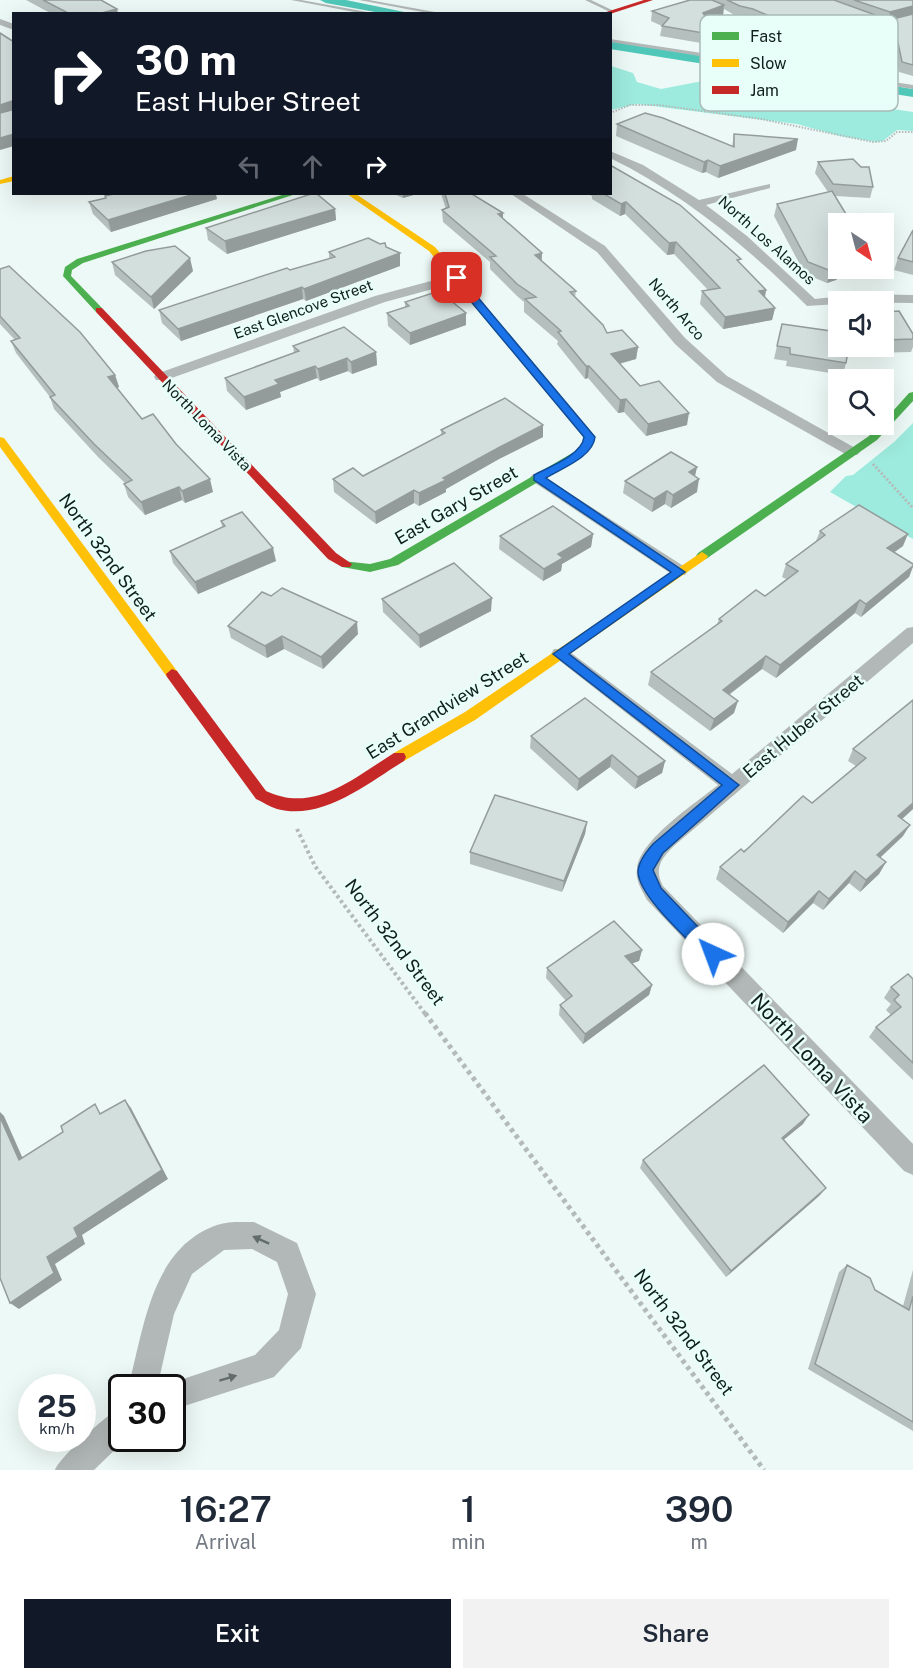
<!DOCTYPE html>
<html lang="en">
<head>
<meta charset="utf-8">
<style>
	:root { --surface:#fff; --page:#f2f2f3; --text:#1f2937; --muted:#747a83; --accent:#111827 }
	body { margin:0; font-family:"Public Sans",sans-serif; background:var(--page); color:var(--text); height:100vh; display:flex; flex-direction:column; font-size:22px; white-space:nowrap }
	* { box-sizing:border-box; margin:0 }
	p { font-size:20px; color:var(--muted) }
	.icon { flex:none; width:33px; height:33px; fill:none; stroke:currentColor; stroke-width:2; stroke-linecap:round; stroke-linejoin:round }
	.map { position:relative; height:1470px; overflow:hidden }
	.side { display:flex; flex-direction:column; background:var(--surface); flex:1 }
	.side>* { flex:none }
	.hud { position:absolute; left:12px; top:12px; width:600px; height:183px; border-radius:0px; box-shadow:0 6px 24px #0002; background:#111827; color:#fff; overflow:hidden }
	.needle { width:39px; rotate:144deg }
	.buttons { position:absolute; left:828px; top:213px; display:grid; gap:12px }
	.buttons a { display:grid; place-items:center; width:66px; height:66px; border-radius:0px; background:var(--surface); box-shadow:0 6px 24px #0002; font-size:30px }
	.speed { position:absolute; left:18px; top:1374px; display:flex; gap:12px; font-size:30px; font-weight:700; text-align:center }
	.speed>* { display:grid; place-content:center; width:78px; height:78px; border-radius:50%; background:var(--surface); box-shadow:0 6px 24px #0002; line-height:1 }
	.speed small { font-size:15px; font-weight:400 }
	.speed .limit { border:3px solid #111; border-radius:9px; background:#fff; color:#111 }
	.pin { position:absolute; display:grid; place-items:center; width:51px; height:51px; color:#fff; margin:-26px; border-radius:12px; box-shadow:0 3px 9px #0006 }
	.me { position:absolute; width:66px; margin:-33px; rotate:317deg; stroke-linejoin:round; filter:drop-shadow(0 0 4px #0008) }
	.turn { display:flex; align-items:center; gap:21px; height:126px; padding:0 24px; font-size:27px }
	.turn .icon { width:78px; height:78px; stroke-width:2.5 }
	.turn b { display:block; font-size:42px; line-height:51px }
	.lanes { display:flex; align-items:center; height:57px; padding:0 24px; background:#0003; justify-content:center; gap:30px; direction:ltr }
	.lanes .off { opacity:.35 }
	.eta { display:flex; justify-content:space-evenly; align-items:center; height:102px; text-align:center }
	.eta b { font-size:36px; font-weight:600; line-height:42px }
	.primary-button { display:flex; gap:12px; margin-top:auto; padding:12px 24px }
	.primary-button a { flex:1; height:69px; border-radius:0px; background:var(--accent); color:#fff; font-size:24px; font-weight:600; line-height:69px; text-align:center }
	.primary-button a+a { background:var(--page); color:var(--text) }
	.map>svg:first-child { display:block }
</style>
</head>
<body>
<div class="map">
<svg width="913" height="1470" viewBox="0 0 913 1470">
	<rect width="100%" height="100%" fill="#edf9f6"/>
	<g fill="#9debde">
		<path d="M611,66L633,73L637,82L661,89L703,81L913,112V131L897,130L883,141L876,142L840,136L797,124L637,104L611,110Z"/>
		<path d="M913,423V539L830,492L846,476L853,475L894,442Z"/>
	</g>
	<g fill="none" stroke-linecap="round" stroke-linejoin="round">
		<g fill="#50c8b9" fill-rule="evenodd">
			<path d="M320,0H346L414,14H386L326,3Z"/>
			<path d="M610,41L913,89V97L610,49Z"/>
		</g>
		<path stroke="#b3bab9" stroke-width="2" stroke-dasharray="1.5 1.5" stroke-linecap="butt" d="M610,113L630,105H659L761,119L873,142L886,141L897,132H913"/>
		<path stroke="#b3bab9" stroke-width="3" stroke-dasharray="2 2" stroke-linecap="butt" d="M873,464L913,508"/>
		<path stroke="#b3bab9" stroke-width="4" stroke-dasharray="3 3" stroke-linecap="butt" d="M297,829L315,866L426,1015"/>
		<path stroke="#b3bab9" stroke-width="5" stroke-dasharray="4 4" stroke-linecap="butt" d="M425,1013L764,1470"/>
		<g fill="#b2b8b7" fill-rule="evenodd">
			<path d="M291,0H301L378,14H365Z"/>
			<path d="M359,0H369L446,14H433Z"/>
			<path d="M585,0H591L614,11L610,12Z"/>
			<path d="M724,17L743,19L778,35L774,36C753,26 733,14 709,24L717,31L715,32L704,24L714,19Z"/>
			<path d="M610,39L913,85V89L610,42Z"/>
			<path d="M819,47L870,61L871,62L868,64L817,50Z"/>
		</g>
		<g fill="#b2b8b7" fill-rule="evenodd">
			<path d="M0,19L14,24V30L0,25Z"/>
			<path d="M610,151L643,165L699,200L770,184V188L706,205L747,236L815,299L860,294L913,295V303L838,302V304L807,306C748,248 686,195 610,158Z"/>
			<path d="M511,194H523L605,246L685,338L727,376L857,449L860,452L857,455H847L717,382L675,344L597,252Z"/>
			<path d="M457,274L463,278L462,281L385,302L166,380H156L154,377L156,374L375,296Z"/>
			<path d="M538,473L685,567L688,571L685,575H673L532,481L530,478L532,475Z"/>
			<path d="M913,627V643L675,845C662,858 653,868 663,886L913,1144V1175L904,1171L647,900C642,890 635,880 637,869C639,840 696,803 718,785L551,654L554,649H566L732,774L907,628Z"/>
			<path d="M254,1222L297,1243L316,1294L301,1348L274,1377L172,1410V1388L162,1386L255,1355L279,1330L288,1294L277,1262L252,1249L224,1250L192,1274L174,1314L157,1388H128C144,1329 151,1248 217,1225C228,1221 242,1222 254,1222Z"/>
			<path d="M122,1407V1438H127L94,1470H55C60,1457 108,1413 122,1407Z"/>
		</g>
		<g fill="#4caf50" fill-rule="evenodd">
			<path d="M285,194H296L83,263L72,270L71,276L102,308V312H96L63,276L65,267L77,259Z"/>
			<path d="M913,392V401L877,440L706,559H698L696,556L698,553L869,436L880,424H884V421L909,393Z"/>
			<path d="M577,419C585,422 594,434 594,443L582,456L398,565L370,572L342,567L340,564L342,561L370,564L390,559L574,452L584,442V437L572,422Z"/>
		</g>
		<g fill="#ffc107" fill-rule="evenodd">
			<path d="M14,176V181L0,184V180Z"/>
			<path d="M347,194H356L435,247L581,420V424H573L429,251Z"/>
			<path d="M0,437L4,438L177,671L178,674L177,677H167L0,447Z"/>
			<path d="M702,552L708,556L706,559L475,720L404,761H394L392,757L394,753L465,712Z"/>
		</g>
		<g fill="#c62828" fill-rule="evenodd">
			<path d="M644,0H653L610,14H600Z"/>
			<path d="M96,308H102L336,553L352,564L350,567H342L328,559L96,312Z"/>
			<path d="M172,669L177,671L266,791C314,814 354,778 394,753H404L406,757L404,761C368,783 323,821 277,809C270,807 263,802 256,799L167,677L166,674Z"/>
		</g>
	</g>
	<g fill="#b5c0be" fill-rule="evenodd">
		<path d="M26,0H101L117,9L118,14H52Z"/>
		<path d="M690,0H913V76L899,72L893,43L857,40L843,44L837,50L834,49L832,56L825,64L660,36L662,26L651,21L652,11ZM724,9L738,17L751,19L780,32L709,23L708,21L723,15Z"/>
		<path d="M617,124L732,147L734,134L796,150L718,178L706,172L702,173L616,136Z"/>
		<path d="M818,162L873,187L870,198L835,196L838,268L870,269L848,270L836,280L827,283L805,274L774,216L777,204L828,192L815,173Z"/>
		<path d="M394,194H417L403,198Z"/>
		<path d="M441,194H472L542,253V261L576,291L575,297L607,333L638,347L636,359L620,364L640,386L687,425L646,436L624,412L618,413L588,378L585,379L557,344L558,341L524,312V302L517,296L490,269V262L443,222L442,210L446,209Z"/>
		<path d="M588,194H610L740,263L766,290L765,297L775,308L772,320L723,329L700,304L702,291L708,290L674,254L667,255L625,214L620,216L592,199V196Z"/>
		<path d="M105,196L217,199L111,232L93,214L89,202L106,198Z"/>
		<path d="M335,209L336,220L227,254L208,240L206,228Z"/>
		<path d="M913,230V275L894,270L898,258Z"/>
		<path d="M386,247L400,266L306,301L303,299L181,341L162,323L159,310L329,259V252Z"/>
		<path d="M112,262L193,271L154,309L115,275Z"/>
		<path d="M0,269L115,375L119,387L117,388L142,419L213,492L185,503L182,500L145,515L128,497L124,484L125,483L98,457L54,409L50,397L16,353L11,341L15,340L0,324Z"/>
		<path d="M405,302L466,325L410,345L388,326L387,313L405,308Z"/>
		<path d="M884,312L913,334V347L911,352L872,353L861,357L855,346H884Z"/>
		<path d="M782,324L846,363L843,375L786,366L787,361L774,359Z"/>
		<path d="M293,346L376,352L377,365L352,374L348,371L320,381L317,378L280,392L281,397L246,410L227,391L225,378L294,353Z"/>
		<path d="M543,425V437L499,459L446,489V492L419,506L414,503L376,524L334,492L333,479L363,476L441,435V430Z"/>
		<path d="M697,467L695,476L697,492L671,508L665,504L652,512L623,493L625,481Z"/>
		<path d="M221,521L276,561L198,594L173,563L170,551L222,527Z"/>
		<path d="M820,531L903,546L894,552L913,564V567L909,577L861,617L855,613L776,678L762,669L729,695L734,713L710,731L648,685L651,672L717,624L719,619L765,596L786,579L782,577L786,564L816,541Z"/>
		<path d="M593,534L591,547L562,564L561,571L543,581L499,549L500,536Z"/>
		<path d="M382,599L491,611L420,648L383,612Z"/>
		<path d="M228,626L358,634L323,669L284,649L267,658L231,638Z"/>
		<path d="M913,700V809L902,819L903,836L880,858L886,862L879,874L860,892L849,883L823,910L813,903L783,933L716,879L720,867L812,803L856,766L848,761L853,749Z"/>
		<path d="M531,736L665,761L662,773L635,789L610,767L577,791L530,748Z"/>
		<path d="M587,822L585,834L562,892L470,864V852Z"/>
		<path d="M642,950L639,961L632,963L652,985L649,995L583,1044L559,1015L560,1005L566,1001L546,978L547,968Z"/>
		<path d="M913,979V1080L869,1037L876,1027L891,1015L886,1010L891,1004L884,998L891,987Z"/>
		<path d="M803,1124L783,1140L826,1188L819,1196L726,1277L640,1168L643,1160Z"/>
		<path d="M847,1265L875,1290L903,1306L913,1270V1431L808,1369L839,1272Z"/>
	</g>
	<g fill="#949c9b">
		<path d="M724,5L723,15L702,23L703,13Z"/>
		<path d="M913,6V14L887,23L890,12Z"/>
		<path d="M117,9L118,14H105V12Z"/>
		<path d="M860,29L857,40L843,44L837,50L840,40L845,34Z"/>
		<path d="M834,46L832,56L825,64L827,54Z"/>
		<path d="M12,101L14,113L0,116V105Z"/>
		<path d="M14,134V146L0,150V138Z"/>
		<path d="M798,139L796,150L718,178L720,166Z"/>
		<path d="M708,160L706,172L702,173L704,162Z"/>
		<path d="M194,194H216L217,199L111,232L108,220Z"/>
		<path d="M403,194H417L403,198Z"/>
		<path d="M626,202L625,214L620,216L621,204Z"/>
		<path d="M335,209L336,220L227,254L225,241Z"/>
		<path d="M503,213V224L498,214Z"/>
		<path d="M676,242L674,254L667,255L669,243Z"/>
		<path d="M400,253V266L306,301L304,289Z"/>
		<path d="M542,253L541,265L535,255Z"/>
		<path d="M190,258L193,271L154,309L151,297Z"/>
		<path d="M839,268H848L836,280L827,283L831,271Z"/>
		<path d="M302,287L303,299L181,341L178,329Z"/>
		<path d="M766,290L764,302L759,291Z"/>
		<path d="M775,308L772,320L723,329L725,317Z"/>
		<path d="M466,313V325L410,345V333Z"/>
		<path d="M864,346H874L872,353L861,357Z"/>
		<path d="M638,347L636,359L609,366L611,354Z"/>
		<path d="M376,352L377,365L352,374L351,362Z"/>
		<path d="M347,358L348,371L320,381L318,369Z"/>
		<path d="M315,366L317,378L280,392L281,397L246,410L244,397L275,380Z"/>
		<path d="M586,366H589L588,378L585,379Z"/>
		<path d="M115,375L119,387L112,390L108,377Z"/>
		<path d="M626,399L624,412L618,413L620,400Z"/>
		<path d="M689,413L687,425L646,436L648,424Z"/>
		<path d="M543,425V437L499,459L446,489V492L419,506V493L443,478L500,447Z"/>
		<path d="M697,467L694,480L689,472Z"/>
		<path d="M210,479L213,492L185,503L182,491Z"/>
		<path d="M699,479L697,492L671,508L673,495Z"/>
		<path d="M179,487L182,500L145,515L141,502Z"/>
		<path d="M414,490V503L376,524L375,512Z"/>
		<path d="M667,491L665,504L652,512L654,499Z"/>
		<path d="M593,534L591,547L562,564L561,571L543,581L544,569L558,554Z"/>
		<path d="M908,534L903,546L882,561L887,548Z"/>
		<path d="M273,548L276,561L198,594L195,582Z"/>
		<path d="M913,566L909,577L861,617L866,604Z"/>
		<path d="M492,598L491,611L420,648L419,635Z"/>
		<path d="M860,600L855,613L776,678L780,665Z"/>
		<path d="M357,622L358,634L323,669L321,657Z"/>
		<path d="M282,636L284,649L267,658L265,646Z"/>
		<path d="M766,656L762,669L719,702L723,690Z"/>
		<path d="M738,701L734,713L710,731L714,719Z"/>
		<path d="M612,755L610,767L577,791L579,779Z"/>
		<path d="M665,761L662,773L635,789L638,777Z"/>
		<path d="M913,803V809L892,828L898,816Z"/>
		<path d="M587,822L585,834L562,892L564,881Z"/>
		<path d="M910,825L903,836L870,867L877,855Z"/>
		<path d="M886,862L879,874L860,892L866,880Z"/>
		<path d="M855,871L849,883L823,910L829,899Z"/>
		<path d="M819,891L813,903L783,933L788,922Z"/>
		<path d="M642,950L639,961L623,967L625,956Z"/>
		<path d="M652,985L649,995L583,1044L585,1034Z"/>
		<path d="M125,1100L131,1108L168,1179L82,1235L85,1244L55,1264L62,1280L19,1309L10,1303L47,1257L74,1228Z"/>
		<path d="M0,1112L4,1116L27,1168L19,1160L0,1117Z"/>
		<path d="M809,1115L803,1124L776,1146L782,1138Z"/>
		<path d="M826,1188L819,1196L726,1277L731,1271Z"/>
	</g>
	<g fill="#d3dfdd" stroke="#949c9b" stroke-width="1.5">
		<path d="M43,0H101L117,9L105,12L108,14H70Z"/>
		<path d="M690,0H712L724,5L703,13L709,23L792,34L834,46L827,54L662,26L669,18L652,11Z"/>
		<path d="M727,0H834L889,20L913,14V65L902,62L896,33L860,29L845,34L840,40L795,27L753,9L740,6Z"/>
		<path d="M854,0H913V6L890,12Z"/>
		<path d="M0,33L14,42V134L0,138V113L12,110V101L0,105Z"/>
		<path d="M645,113L663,118L734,147V134L798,139L720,166L708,160L704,162L617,124Z"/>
		<path d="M853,159L861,167H869L873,187L833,184L818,162Z"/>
		<path d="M610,165L680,205L741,259L737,260L766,290L759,291L775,308L725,317L702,291L720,288L676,242L669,243L626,202L621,204L604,194H610Z"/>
		<path d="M832,191L852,224H838L839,268L831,271L808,262L777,204Z"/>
		<path d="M113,194H194L108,220L89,202L106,198L105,196Z"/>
		<path d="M311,194H317L335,209L225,241L206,228Z"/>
		<path d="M445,194H472L503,213L498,214L542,253L535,255L576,291L570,292L603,325L607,333L622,330L638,347L611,354L640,386L659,381L689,413L648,424L626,399L620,400L589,366H586L558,332L561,331L525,299L536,297L517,284L490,257L496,256L442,210L449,207Z"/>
		<path d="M913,230V262L898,258Z"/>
		<path d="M368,238L380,244L385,243L386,247L400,253L304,289L302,287L178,329L159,310L287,268L290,270L335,257L329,252Z"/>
		<path d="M175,246L190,258L151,297L112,262L146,251Z"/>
		<path d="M9,266L80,332L115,375L108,377L142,419L153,414L176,444L210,479L182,491L179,487L141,502L124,484L132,480L94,444L50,397L55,395L11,341L20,338L0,316V269Z"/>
		<path d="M439,291L466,313L410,333L387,313L409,306L405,302Z"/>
		<path d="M899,311L913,334V339L884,340V312Z"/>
		<path d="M782,324L838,332V346H849L846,363L790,354V348L777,346Z"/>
		<path d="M344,327L376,352L351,362L347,358L318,369L315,366L275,380L279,384L244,397L225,378L299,351L293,346Z"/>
		<path d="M505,398L543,425L500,447L443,478L446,480L419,493L414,490L375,512L333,479L353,468L363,476L445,433L441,430Z"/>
		<path d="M671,452L697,467L689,472L699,479L673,495L667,491L654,499L625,481Z"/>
		<path d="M859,505L908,534L887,548L913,564V566L866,604L860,600L780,665L766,656L723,690L738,701L714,719L651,672L722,621L719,619L756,590L765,596L798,571L786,564L825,535L820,531Z"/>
		<path d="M553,506L593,534L558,554L563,558L544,569L500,536Z"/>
		<path d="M242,512L273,548L195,582L170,551L225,526L221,521Z"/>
		<path d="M454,563L492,598L419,635L382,599Z"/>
		<path d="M282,588L357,622L321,657L282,636L265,646L228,626L262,592L271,596Z"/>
		<path d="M585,698L665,761L638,777L612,755L579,779L531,736Z"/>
		<path d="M913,700V803L898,816L910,825L877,855L886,862L866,880L855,871L829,899L819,891L788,922L720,867L741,849L744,852L803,796L812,803L866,758L853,749Z"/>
		<path d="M495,795L587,822L564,881L470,852Z"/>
		<path d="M614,921L642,950L625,956L652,985L585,1034L560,1005L572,996L547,968Z"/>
		<path d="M908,974L913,979V1063L876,1027L901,1007L894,1000L899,995L891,987Z"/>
		<path d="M764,1065L809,1115L782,1138L826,1188L731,1271L643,1160Z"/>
		<path d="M125,1100L162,1170L74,1228L78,1237L47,1257L54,1273L10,1303L0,1278V1117L19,1160L63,1132L61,1126L95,1104L100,1114Z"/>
		<path d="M847,1265L870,1278L875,1290L909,1310L913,1296V1422L815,1364Z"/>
	</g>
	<defs><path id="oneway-solid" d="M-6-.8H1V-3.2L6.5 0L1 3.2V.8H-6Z" transform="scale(1.5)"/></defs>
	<g fill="#626c6a">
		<use href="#oneway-solid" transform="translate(261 1240) rotate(-156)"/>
		<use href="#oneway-solid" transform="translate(228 1378) rotate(-17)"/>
	</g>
	<path fill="#1a73e8" stroke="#114b97" stroke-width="1.5" d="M453,276H460L595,437C593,457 562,468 546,478L685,572L569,654L739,785L663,853L653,870L661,888L719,949L721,954L719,960L713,962L708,960C690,941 639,897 638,872C638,862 646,852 653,844L722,785L553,654L671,572L534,480V475C549,467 582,455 584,437L453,280Z"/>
	<g text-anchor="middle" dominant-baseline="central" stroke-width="5" stroke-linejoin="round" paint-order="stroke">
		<g font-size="15" fill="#111f1c" stroke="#e8fef9">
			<text transform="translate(767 240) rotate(42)">North Los Alamos</text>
			<text transform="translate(303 309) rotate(-20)">East Glencove Street</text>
			<text transform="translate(677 309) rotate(49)">North Arco</text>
			<text transform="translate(207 425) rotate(46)">North Loma Vista</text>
		</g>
		<g font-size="18" fill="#111f1c" stroke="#e8fef9">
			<text transform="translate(456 505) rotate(-30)">East Gary Street</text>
			<text transform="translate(108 557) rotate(54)">North 32nd Street</text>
			<text transform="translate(447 705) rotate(-32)">East Grandview Street</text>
			<text transform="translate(803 726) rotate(-40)">East Huber Street</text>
			<text transform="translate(395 942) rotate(53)">North 32nd Street</text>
			<text transform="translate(684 1332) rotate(53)">North 32nd Street</text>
		</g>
		<g font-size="21" fill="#111f1c" stroke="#e8fef9">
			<text transform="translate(812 1058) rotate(47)">North Loma Vista</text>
		</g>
	</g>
	<rect x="700" y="15" width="198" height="96" rx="9" fill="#e8fef9" stroke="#a8bbb7" stroke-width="1.5"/>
	<rect x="712" y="32" width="27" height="8" fill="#4caf50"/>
	<rect x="712" y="59" width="27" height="8" fill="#ffc107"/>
	<rect x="712" y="86" width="27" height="8" fill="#c62828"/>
	<g font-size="16" fill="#111f1c">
		<text x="750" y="42">Fast</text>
		<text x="750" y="69">Slow</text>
		<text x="750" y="96">Jam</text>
	</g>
</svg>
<div class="buttons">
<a><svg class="needle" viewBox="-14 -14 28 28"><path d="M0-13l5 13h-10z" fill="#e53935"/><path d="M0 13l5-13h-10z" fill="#747a83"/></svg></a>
<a><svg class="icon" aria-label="sound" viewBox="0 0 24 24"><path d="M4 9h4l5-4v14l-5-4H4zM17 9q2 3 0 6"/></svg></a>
<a><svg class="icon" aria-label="search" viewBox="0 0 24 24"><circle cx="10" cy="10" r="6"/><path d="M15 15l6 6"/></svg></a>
</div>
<div class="speed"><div>25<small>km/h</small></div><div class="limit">30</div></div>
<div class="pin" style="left:457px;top:278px;background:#d93025"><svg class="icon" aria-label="arrive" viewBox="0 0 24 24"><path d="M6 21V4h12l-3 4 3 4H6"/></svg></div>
<svg class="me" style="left:713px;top:954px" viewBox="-20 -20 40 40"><circle r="19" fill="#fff"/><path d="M0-13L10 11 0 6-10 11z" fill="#1a73e8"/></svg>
<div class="hud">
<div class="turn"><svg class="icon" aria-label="right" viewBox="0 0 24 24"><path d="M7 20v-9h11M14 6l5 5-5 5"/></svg><div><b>30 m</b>East Huber Street</div></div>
<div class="lanes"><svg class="icon off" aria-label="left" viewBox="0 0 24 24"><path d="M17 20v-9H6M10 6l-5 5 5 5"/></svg><svg class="icon off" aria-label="ahead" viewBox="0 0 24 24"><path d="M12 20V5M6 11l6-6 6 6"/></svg><svg class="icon" aria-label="right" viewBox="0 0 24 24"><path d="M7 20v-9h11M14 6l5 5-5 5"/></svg></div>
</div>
</div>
<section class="side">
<div class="eta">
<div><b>16:27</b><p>Arrival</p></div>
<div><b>1</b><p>min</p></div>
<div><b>390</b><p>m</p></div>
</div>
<div class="primary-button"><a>Exit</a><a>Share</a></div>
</section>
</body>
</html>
